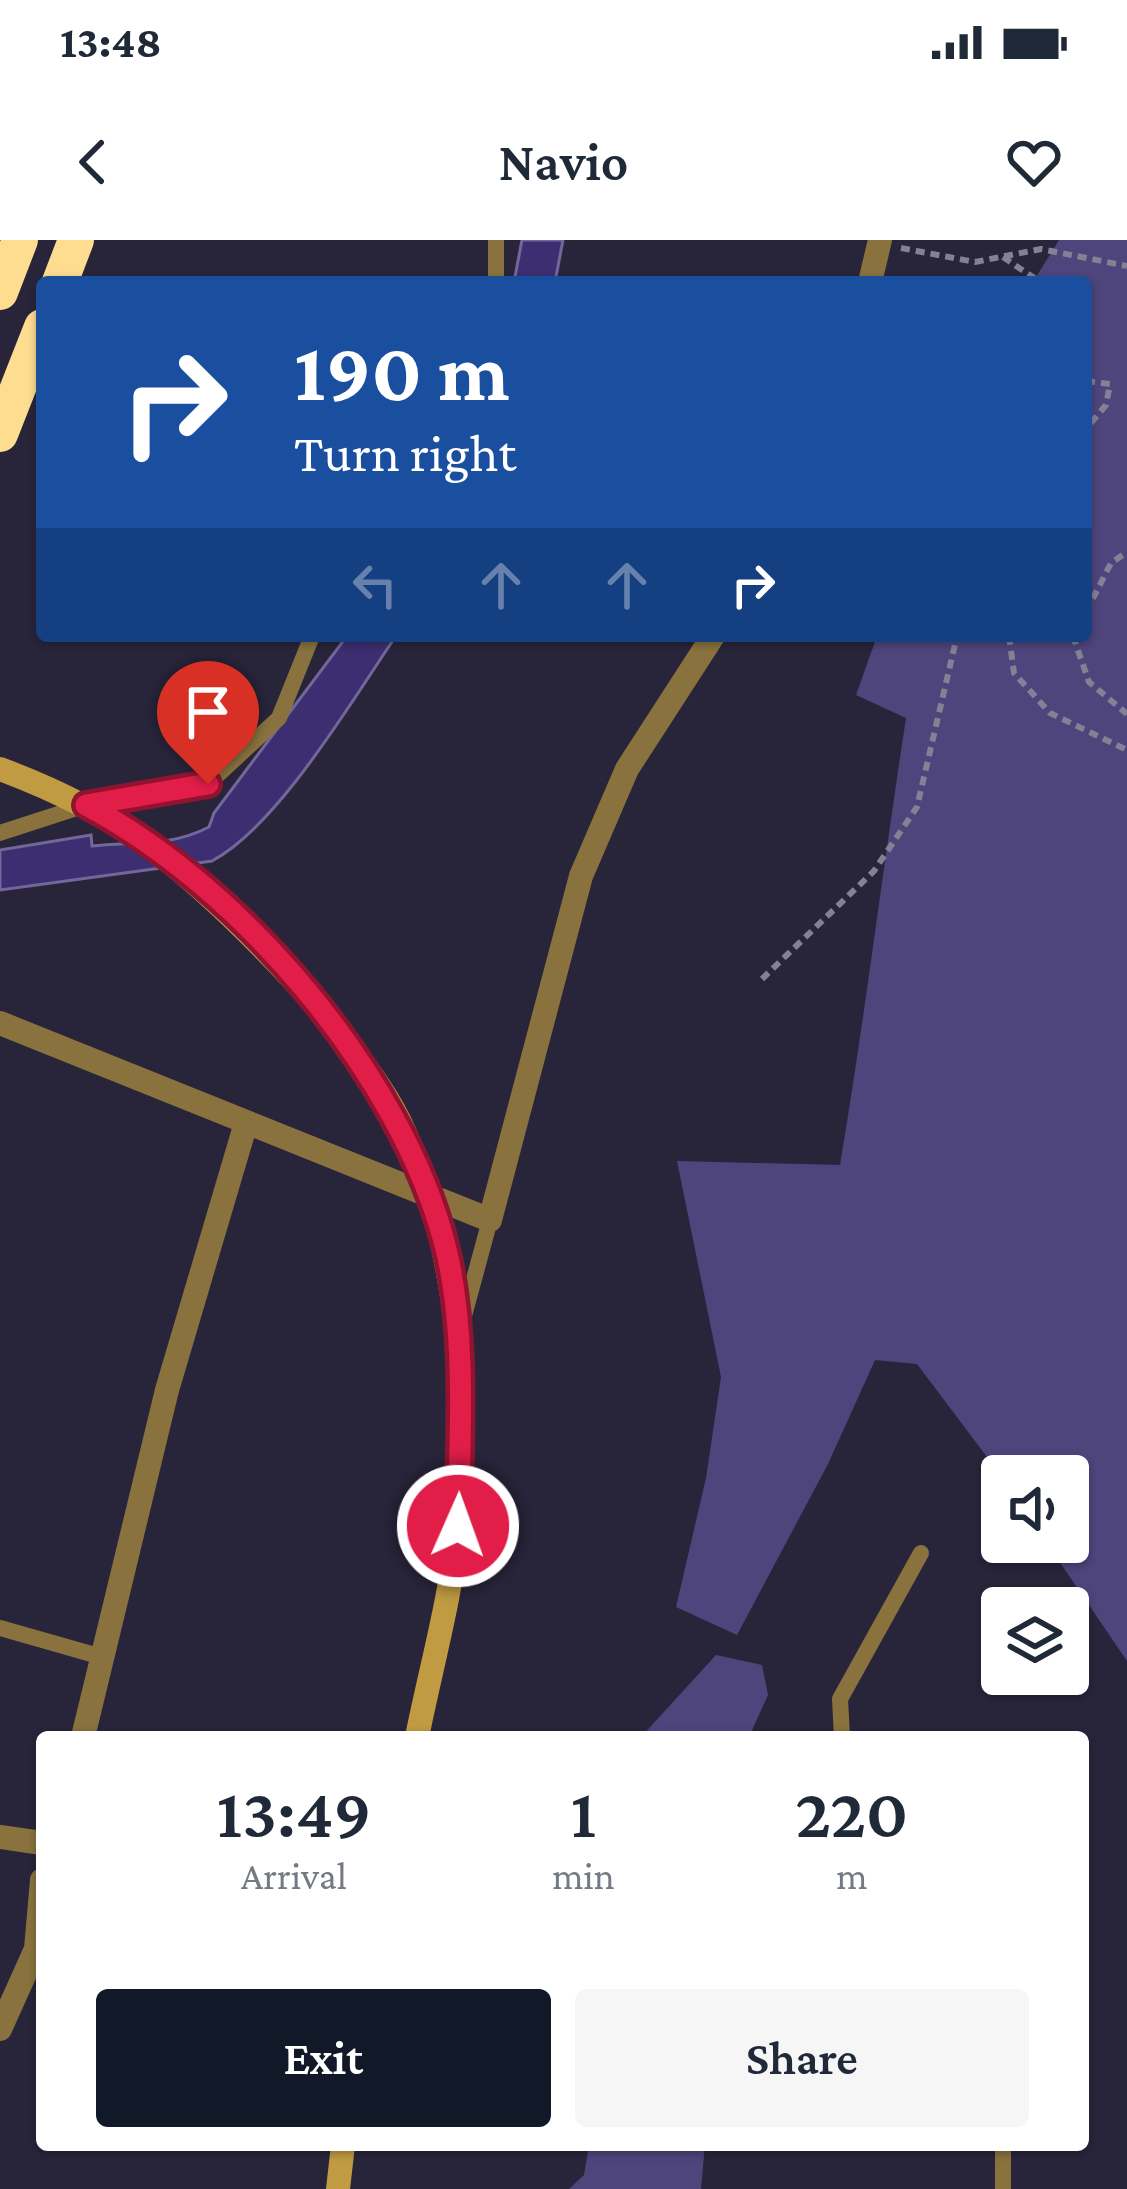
<!DOCTYPE html>
<html lang="en">
<head>
<meta charset="utf-8">
<style>
	:root { --surface:#fff; --page:#f6f6f7; --text:#1f2937; --muted:#747a83; --accent:#111827 }
	body { margin:0; font-family:"Crimson Pro",serif; background:var(--page); color:var(--text); height:100vh; display:flex; flex-direction:column; font-size:45px; white-space:nowrap }
	* { box-sizing:border-box; margin:0 }
	p { font-size:39px; color:var(--muted) }
	.icon { flex:none; width:66px; height:66px; fill:none; stroke:currentColor; stroke-width:2; stroke-linecap:round; stroke-linejoin:round }
	.map { position:relative; flex:1; overflow:hidden }
	.panel { position:absolute; left:36px; top:1491px; width:1053px; height:420px; display:flex; flex-direction:column; background:var(--surface); border-radius:12px; box-shadow:0 3px 9px #0004 }
	.panel>* { flex:none }
	.guide { position:absolute; left:36px; top:36px; width:1056px; height:366px; border-radius:12px; box-shadow:0 3px 9px #0004; background:#1a4fa0; color:#fff; overflow:hidden }
	.fabs { position:absolute; left:981px; top:1215px; display:grid; gap:24px }
	.fabs a { display:grid; place-items:center; width:108px; height:108px; border-radius:12px; background:var(--surface); box-shadow:0 3px 9px #0004; font-size:60px }
	.pin { position:absolute; display:grid; place-items:center; width:102px; height:102px; color:#fff; margin:-123px -51px; border-radius:50% 50% 50% 0; rotate:-45deg; box-shadow:0 0 12px #0007 }
	.pin .icon { rotate:45deg }
	.me { position:absolute; width:132px; margin:-66px; rotate:2deg; stroke-linejoin:round; filter:drop-shadow(0 0 9px #0008) }
	.turn { display:flex; align-items:center; gap:42px; height:252px; padding:0 60px; font-size:54px }
	.turn .icon { width:156px; height:156px; stroke-width:2.5 }
	.turn b { display:block; font-size:84px; line-height:102px }
	.lanes { display:flex; align-items:center; height:114px; padding:0 60px; background:#0003; justify-content:center; gap:60px; direction:ltr }
	.lanes .off { opacity:.35 }
	.eta { display:flex; justify-content:space-evenly; align-items:center; height:204px; text-align:center }
	.eta b { font-size:72px; font-weight:600; line-height:84px }
	.cta { display:flex; gap:24px; margin-top:auto; padding:24px 60px }
	.cta a { flex:1; height:138px; border-radius:12px; background:var(--accent); color:#fff; font-size:48px; font-weight:600; line-height:138px; text-align:center }
	.cta a+a { background:var(--page); color:var(--text) }
	.status { display:flex; justify-content:space-between; align-items:center; height:84px; padding:0 60px; background:var(--surface); direction:ltr }
	.status svg { height:33px; fill:currentColor }
	header { display:flex; justify-content:space-between; align-items:center; height:156px; padding:0 60px; background:var(--surface); font-size:54px; font-weight:600 }
	.map>svg:first-child { display:block }
</style>
</head>
<body>
<div class="status"><b>13:48</b><svg viewBox="0 0 49 12"><path d="M0 12V9h3v3zM5 12V6h3v6zM10 12V3h3v9zM15 12V0h3v12zM26 1h20v11H26zM47 4h2v5h-2z"/></svg></div>
<header><svg class="icon" aria-label="back" viewBox="0 0 24 24"><path d="M15 5l-7 7 7 7"/></svg>Navio<svg class="icon" aria-label="heart" viewBox="0 0 24 24"><path d="M12 20l-8-8c-3-5 5-10 8-4 3-6 11-1 8 4z"/></svg></header>
<div class="map">
<svg width="1127" height="1949" viewBox="0 0 1127 1949">
	<rect width="100%" height="100%" fill="#28253b"/>
	<g fill="#4e457d">
		<path d="M1059,0H1127V1421L1046,1302H1068V1236L1002,1237L917,1124L875,1120L828,1224L737,1395L676,1367L706,1238L721,1137L677,921L840,925C865,776 883,627 906,478L856,455L877,396H1086V42H1033Z"/>
		<path d="M716,1415L762,1425L768,1455L749,1497H641Z"/>
		<path d="M589,1905H705L701,1949H569L584,1935Z"/>
	</g>
	<g fill="#3c2e70" stroke="#71679a" stroke-width="3">
		<path d="M522,0H563L555,42H514Z"/>
		<path d="M347,396H396C352,460 279,585 212,621L0,650V610L91,595L92,606C130,601 169,608 209,587L214,573Z"/>
	</g>
	<g fill="none" stroke-linecap="round" stroke-linejoin="round">
		<g stroke="#838194" stroke-width="6" stroke-dasharray="9 6" stroke-linecap="butt">
			<path d="M901,8L975,22L1041,9L1127,26"/>
			<path d="M1003,17L1040,42"/>
			<path d="M1086,141L1110,144L1106,165L1086,189"/>
			<path d="M1086,372L1111,323L1127,312"/>
			<path d="M1009,396L1014,433L1050,473L1127,510"/>
			<path d="M1073,396L1089,442L1127,474"/>
			<path d="M762,739L874,631L917,567L957,396"/>
		</g>
		<g stroke="#89723d" stroke-width="16">
			<path d="M496,0V42"/>
			<path d="M0,593L86,565L208,544L279,478L312,396"/>
			<path d="M461,1087L490,980"/>
			<path d="M0,1388L102,1417"/>
			<path d="M842,1497L840,1459L921,1313"/>
			<path d="M1003,1949V1905"/>
		</g>
		<g stroke="#89723d" stroke-width="24">
			<path d="M870,42L880,0"/>
			<path d="M0,783L490,980L581,636L627,529L713,396"/>
			<path d="M83,1497L167,1150L246,883"/>
			<path d="M0,1597L42,1603"/>
			<path d="M0,1789L36,1709L42,1640"/>
		</g>
		<g stroke="#c09b42" stroke-width="24">
			<path d="M0,529C118,573 179,622 266,711C311,757 378,832 404,891C459,1011 469,1152 458,1283C452,1354 431,1427 417,1497"/>
			<path d="M338,1949L343,1905"/>
		</g>
		<g stroke="#ffdd90" stroke-width="36">
			<path d="M60,42L76,0"/>
			<path d="M0,52L20,0"/>
			<path d="M0,194L42,87"/>
		</g>
	</g>
	<g fill="none" stroke-linecap="round" stroke-linejoin="round">
		<g stroke="#92132f" stroke-width="30">
			<path id="route" d="M208,544L86,565C241,647 401,834 445,1005C467,1090 460,1199 458,1286"/>
		</g>
		<use href="#route" stroke="#e11d48" stroke-width="21"/>
	</g>
</svg>
<div class="fabs">
<a><svg class="icon" aria-label="sound" viewBox="0 0 24 24"><path d="M4 9h4l5-4v14l-5-4H4zM17 9q2 3 0 6"/></svg></a>
<a><svg class="icon" aria-label="layers" viewBox="0 0 24 24"><path d="M12 4l9 5-9 5-9-5zM3 14l9 5 9-5"/></svg></a>
</div>
<div class="pin" style="left:208px;top:544px;background:#d93025"><svg class="icon" aria-label="arrive" viewBox="0 0 24 24"><path d="M6 21V4h12l-3 4 3 4H6"/></svg></div>
<svg class="me" style="left:458px;top:1286px" viewBox="-20 -20 40 40"><circle r="17" fill="#e11d48" stroke="#fff" stroke-width="3"/><path d="M0-11L8 9 0 5-8 9z" fill="#fff"/></svg>
<div class="guide">
<div class="turn"><svg class="icon" aria-label="right" viewBox="0 0 24 24"><path d="M7 20v-9h11M14 6l5 5-5 5"/></svg><div><b>190 m</b>Turn right</div></div>
<div class="lanes"><svg class="icon off" aria-label="left" viewBox="0 0 24 24"><path d="M17 20v-9H6M10 6l-5 5 5 5"/></svg><svg class="icon off" aria-label="ahead" viewBox="0 0 24 24"><path d="M12 20V5M6 11l6-6 6 6"/></svg><svg class="icon off" aria-label="ahead" viewBox="0 0 24 24"><path d="M12 20V5M6 11l6-6 6 6"/></svg><svg class="icon" aria-label="right" viewBox="0 0 24 24"><path d="M7 20v-9h11M14 6l5 5-5 5"/></svg></div>
</div>
<section class="panel">
<div class="eta">
<div><b>13:49</b><p>Arrival</p></div>
<div><b>1</b><p>min</p></div>
<div><b>220</b><p>m</p></div>
</div>
<div class="cta"><a>Exit</a><a>Share</a></div>
</section>
</div>
</body>
</html>
